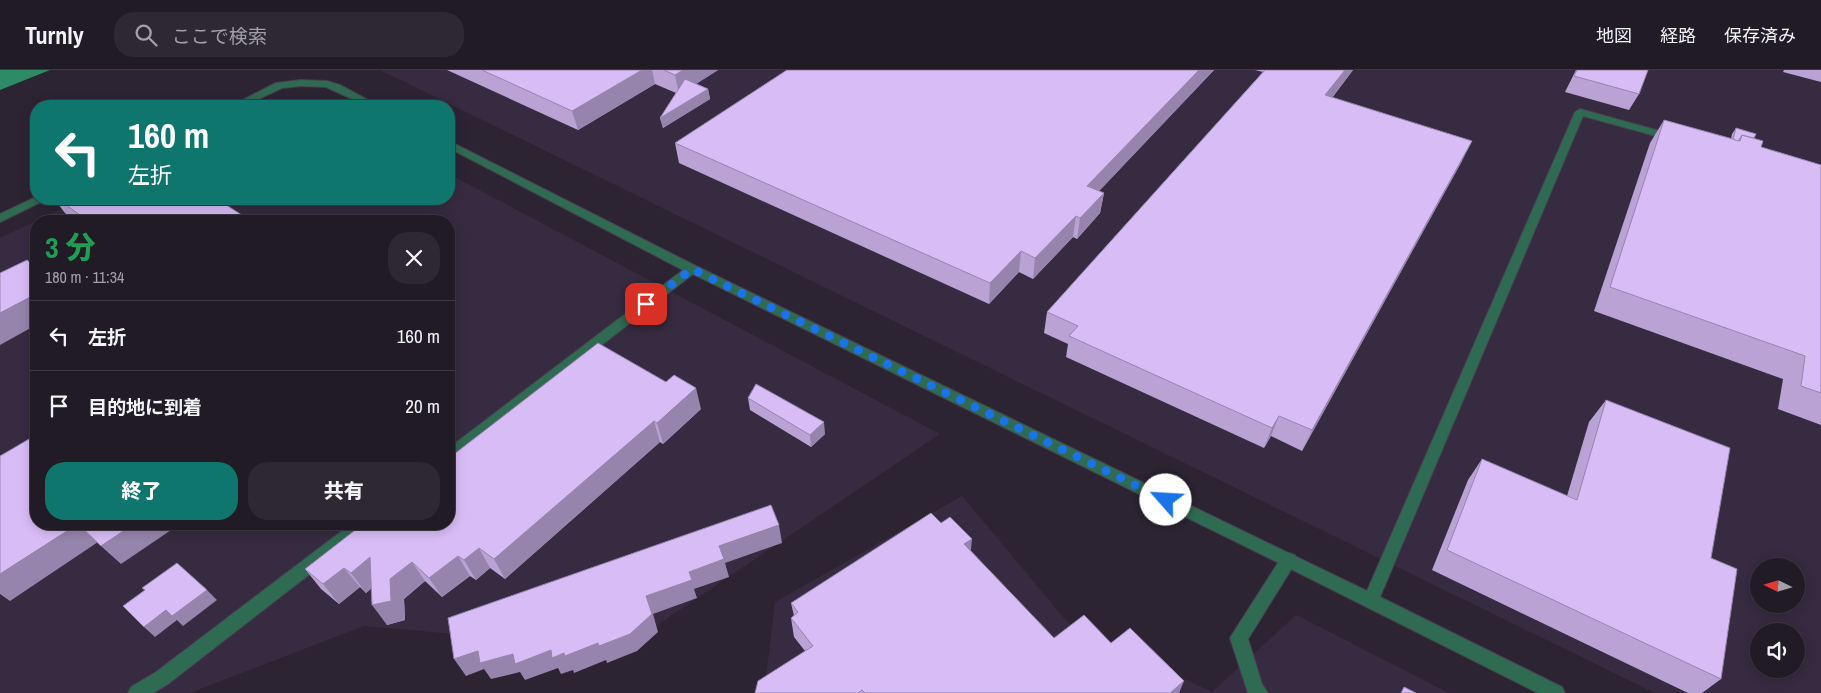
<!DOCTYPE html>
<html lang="ja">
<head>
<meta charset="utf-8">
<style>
	:root { --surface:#211b26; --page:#2d2832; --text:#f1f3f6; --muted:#a2a1a7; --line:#3e3943; --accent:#0f766e }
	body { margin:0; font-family:"Archivo Narrow","Noto Sans JP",sans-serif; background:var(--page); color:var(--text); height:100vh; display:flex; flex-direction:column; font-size:19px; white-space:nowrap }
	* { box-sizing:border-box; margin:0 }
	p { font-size:16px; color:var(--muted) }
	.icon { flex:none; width:28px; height:28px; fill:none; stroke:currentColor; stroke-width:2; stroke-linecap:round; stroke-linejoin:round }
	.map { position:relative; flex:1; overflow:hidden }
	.panel { position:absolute; left:30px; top:145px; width:425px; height:315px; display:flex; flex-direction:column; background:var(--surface); border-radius:20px; box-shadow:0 2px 12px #0003,0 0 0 1px var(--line) }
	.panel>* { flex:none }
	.hud { position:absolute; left:30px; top:30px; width:425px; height:105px; border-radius:20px; box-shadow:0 2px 12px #0003,0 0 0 1px var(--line); background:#0f766e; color:#fff; overflow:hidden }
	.needle { width:32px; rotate:275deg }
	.controls { position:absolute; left:1750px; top:488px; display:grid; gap:10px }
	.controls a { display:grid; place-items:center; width:55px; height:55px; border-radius:50%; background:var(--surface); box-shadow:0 2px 12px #0003,0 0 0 1px var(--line); font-size:25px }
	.pin { position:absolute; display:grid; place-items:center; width:42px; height:42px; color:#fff; margin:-21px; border-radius:10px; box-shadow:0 2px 8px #0006 }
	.me { position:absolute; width:55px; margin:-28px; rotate:296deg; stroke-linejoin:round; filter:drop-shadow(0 0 4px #0008) }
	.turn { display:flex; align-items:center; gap:18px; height:105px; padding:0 15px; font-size:22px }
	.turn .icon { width:65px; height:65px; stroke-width:2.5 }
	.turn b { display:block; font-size:35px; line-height:42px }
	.round { display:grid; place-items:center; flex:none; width:52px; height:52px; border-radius:20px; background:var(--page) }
	.summary { display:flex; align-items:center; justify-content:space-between; height:85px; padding:0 15px }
	h1 { font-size:30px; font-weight:800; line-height:38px; color:#1e9e55 }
	.cta { display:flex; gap:10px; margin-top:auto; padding:10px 15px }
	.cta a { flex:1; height:58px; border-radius:20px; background:var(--accent); color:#fff; font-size:20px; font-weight:800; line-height:58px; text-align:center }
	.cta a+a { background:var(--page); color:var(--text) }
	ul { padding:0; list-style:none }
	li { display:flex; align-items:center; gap:15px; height:70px; padding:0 15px; border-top:1px solid var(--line) }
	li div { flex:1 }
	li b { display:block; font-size:19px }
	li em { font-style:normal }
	header { display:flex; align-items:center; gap:30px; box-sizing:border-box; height:70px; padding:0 25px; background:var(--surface); border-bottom:1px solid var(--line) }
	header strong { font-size:24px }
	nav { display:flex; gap:28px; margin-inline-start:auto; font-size:18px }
	.search { width:350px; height:45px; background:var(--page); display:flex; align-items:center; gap:12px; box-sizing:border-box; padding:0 18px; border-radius:20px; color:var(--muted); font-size:19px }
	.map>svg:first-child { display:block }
</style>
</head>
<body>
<header>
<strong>Turnly</strong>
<div class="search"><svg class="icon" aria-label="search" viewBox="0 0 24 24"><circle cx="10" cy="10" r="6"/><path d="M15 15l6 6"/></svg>ここで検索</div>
<nav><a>地図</a><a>経路</a><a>保存済み</a></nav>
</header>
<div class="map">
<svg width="1821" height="623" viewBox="0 0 1821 623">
	<rect width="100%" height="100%" fill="#2c2433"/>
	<g fill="#362b40" fill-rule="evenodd">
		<path d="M380,0H1821V623H1655ZM1759,496H1796V534H1759ZM1759,561H1796V599H1759Z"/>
		<path d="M449,104L940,364L622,579L364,556L190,623H0V168L82,129H449ZM36,151H449V454H36Z"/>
		<path d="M962,426L1069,554L1212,622L1296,545L1449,623H764L775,532Z"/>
	</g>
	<path fill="#2d8c67" d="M0,0H50L0,20Z"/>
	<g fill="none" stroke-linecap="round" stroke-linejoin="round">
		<g stroke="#48404f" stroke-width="2">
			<path id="minor" d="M1289,483L1295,485L1297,490L1248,569L1262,614L1268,623H1248L1230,568L1283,485Z"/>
		</g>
		<g stroke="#48404f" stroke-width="2">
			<g id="tertiary">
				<path d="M301,10L327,11L340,15L379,36H367L326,17L301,16L282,18L244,36H231L276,13Z"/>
				<path d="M1580,39L1678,66L1679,68L1674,71L1583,46L1380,527L1562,617L1565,623H1538L1283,495L693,204L454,390L449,392V378L683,200L449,78V71L696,196L1367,521L1575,42Z"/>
				<path d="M36,127V129H47L0,152V144Z"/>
				<path d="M351,454H370L368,459L168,614L153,623H128L131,617L156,602Z"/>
			</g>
		</g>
		<use href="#minor" fill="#2f6a52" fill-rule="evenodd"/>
		<use href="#tertiary" fill="#2f6a52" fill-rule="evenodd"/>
	</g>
	<g fill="#baa2d4">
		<path d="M447,0H718L696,14L708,19L710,29L663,58L660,48L676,23L655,14L578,60Z"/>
		<path d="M787,0H1214L1099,121L1104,123L1100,143L1077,169L1073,167L1033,209L1019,202L989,234L679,93L675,73Z"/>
		<path d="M1255,0H1353L1332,28L1462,91L1302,381L1271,366L1264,378L1066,287L1068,274L1044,263L1047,242L1263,2Z"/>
		<path d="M1576,0H1648L1639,24L1629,40L1565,22Z"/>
		<path d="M1784,0H1821V12L1783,2Z"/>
		<path d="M1664,50L1731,69L1732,64L1736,58L1754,68L1761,77L1821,95V355L1778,339L1783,309L1594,241L1650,73Z"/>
		<path d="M54,129H217L251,151H76L65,143Z"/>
		<path d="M748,328L825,364L811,377L750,340Z"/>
		<path d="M1606,330L1711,488L1721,609L1702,623H1688L1432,500L1468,410L1482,389L1567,426L1589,352Z"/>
		<path d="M701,339L663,374L660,372L505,509L490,498L476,510L470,506L442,527L425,511L404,529L405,550L387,555L372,518L366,523L360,517L339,534L321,519L305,499L449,388Z"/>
		<path d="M941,453L971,481L1054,568L1111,573L1179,623H755L805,581L794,567L791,548L794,546L791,533Z"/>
	</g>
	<g fill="#9784ac">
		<path d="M642,0H652L655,14L578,60L572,41Z"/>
		<path d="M683,0H718L679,24L675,5Z"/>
		<path d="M1199,0H1214L1084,137L1087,116Z"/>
		<path d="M1345,0H1353L1319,45L1325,25Z"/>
		<path d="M708,19L710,29L663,58L660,48Z"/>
		<path d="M1472,71L1462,91L1302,381L1312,360Z"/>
		<path d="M1104,123L1100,143L1077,169L1080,148Z"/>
		<path d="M1076,146L1073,167L1033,209L1035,188Z"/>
		<path d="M1021,181L1019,202L989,234L990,213Z"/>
		<path d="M36,224V255L0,275V243Z"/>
		<path d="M696,318L701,339L663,374L657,353Z"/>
		<path d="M1279,346L1271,366L1264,378L1272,358Z"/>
		<path d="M654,351L660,372L505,509L494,489Z"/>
		<path d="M824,352L825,364L811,377L810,365Z"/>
		<path d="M78,454L98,472L10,531L0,524V504Z"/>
		<path d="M134,454H180L121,494L101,476Z"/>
		<path d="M779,455L782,473L725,493L729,507L694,519L697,528L653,544L658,562L637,581L607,593L606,590L574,603L573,600L561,604L558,598L525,610L520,602L491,609L484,599L466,606L454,589L478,581L513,584L551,580L689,502L719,476Z"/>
		<path d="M972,469L970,489L964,474Z"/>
		<path d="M479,478L490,498L476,510L464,490Z"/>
		<path d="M458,486L470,506L442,527L429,508Z"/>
		<path d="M370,487L385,507L366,523L351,503Z"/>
		<path d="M412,492L425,511L404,529L405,550L387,555L372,535L390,509Z"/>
		<path d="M344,498L360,517L339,534L323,514Z"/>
		<path d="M207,520L217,530L183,556L177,550L155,567L144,557L166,540Z"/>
		<path d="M1184,611L1179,623H1170Z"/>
	</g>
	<g fill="#d8bcf6" stroke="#9784ac">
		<path d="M482,0H642L572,41Z"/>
		<path d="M664,0H683L675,5Z"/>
		<path d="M787,0H1199L1087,116L1104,123L1080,148L1076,146L1035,188L1021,181L990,213L675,73Z"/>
		<path d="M1265,0H1345L1325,25L1472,71L1312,360L1279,346L1272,358L1069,266L1078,256L1047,242Z"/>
		<path d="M1577,0H1648L1639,24L1574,6Z"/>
		<path d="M685,9L708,19L660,48Z"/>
		<path d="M1664,50L1740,71L1742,65L1763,71L1761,77L1821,95V323L1801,316L1805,286L1610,217Z"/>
		<path d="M1736,58L1756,64L1754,68L1742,65L1738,71L1733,69Z"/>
		<path d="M58,129H217L251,151H88Z"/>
		<path d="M27,190L36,197V224L0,243V203Z"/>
		<path d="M598,273L666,312L674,305L696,318L657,353L654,351L494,489L479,478L464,490L458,486L429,508L412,492L390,509L391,531L372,535L370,487L351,503L344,498L323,514L305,499L363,454H449V388Z"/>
		<path d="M756,314L824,352L810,365L748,328Z"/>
		<path d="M1606,330L1730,378L1711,488L1737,499L1721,609L1447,480L1482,389L1577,430Z"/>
		<path d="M36,365V454H78L0,504V386Z"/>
		<path d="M771,435L779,455L719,476L724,489L689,502L692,510L646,526L652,544L630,564L599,576L598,573L565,586L564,583L552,588L551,580L515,594L513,584L480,593L478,581L454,589L448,548Z"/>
		<path d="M931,443L941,453L950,447L972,469L964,474L1054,568L1084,545L1111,573L1130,558L1184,611L1170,623H865L862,620L858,623H755L758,611L813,576L791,548L798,542L791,533Z"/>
		<path d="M78,454H134L101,476Z"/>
		<path d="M177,493L207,520L172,546L166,540L144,557L123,536L145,520L142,518Z"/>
		<path d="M1404,617L1416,623H1401Z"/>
	</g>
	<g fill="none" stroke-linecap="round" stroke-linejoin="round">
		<path stroke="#1a73e8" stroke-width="9" stroke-dasharray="0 16.2" d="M646,234L692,199L1166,430"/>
	</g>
</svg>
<div class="controls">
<a><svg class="needle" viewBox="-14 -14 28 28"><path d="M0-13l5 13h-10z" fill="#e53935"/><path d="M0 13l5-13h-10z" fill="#a2a1a7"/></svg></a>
<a><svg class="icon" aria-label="sound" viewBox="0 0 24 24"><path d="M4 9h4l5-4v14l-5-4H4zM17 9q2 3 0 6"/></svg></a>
</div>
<div class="pin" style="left:646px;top:234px;background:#d93025"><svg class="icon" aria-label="arrive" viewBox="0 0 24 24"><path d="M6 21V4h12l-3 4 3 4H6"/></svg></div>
<svg class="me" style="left:1166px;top:430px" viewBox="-20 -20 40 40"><circle r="19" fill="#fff"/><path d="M0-13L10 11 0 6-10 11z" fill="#1a73e8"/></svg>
<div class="hud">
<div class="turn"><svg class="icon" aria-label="left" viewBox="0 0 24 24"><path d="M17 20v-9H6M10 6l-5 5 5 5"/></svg><div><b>160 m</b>左折</div></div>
</div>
<section class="panel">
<div class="summary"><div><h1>3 分</h1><p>180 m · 11:34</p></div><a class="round"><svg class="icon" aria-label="close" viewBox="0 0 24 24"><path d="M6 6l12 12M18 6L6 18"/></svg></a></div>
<ul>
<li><svg class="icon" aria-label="left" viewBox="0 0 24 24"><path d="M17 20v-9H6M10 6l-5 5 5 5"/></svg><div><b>左折</b></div><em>160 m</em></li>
<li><svg class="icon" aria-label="arrive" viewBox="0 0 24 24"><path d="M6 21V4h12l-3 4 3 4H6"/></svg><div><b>目的地に到着</b></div><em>20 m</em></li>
</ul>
<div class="cta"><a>終了</a><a>共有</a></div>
</section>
</div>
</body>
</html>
